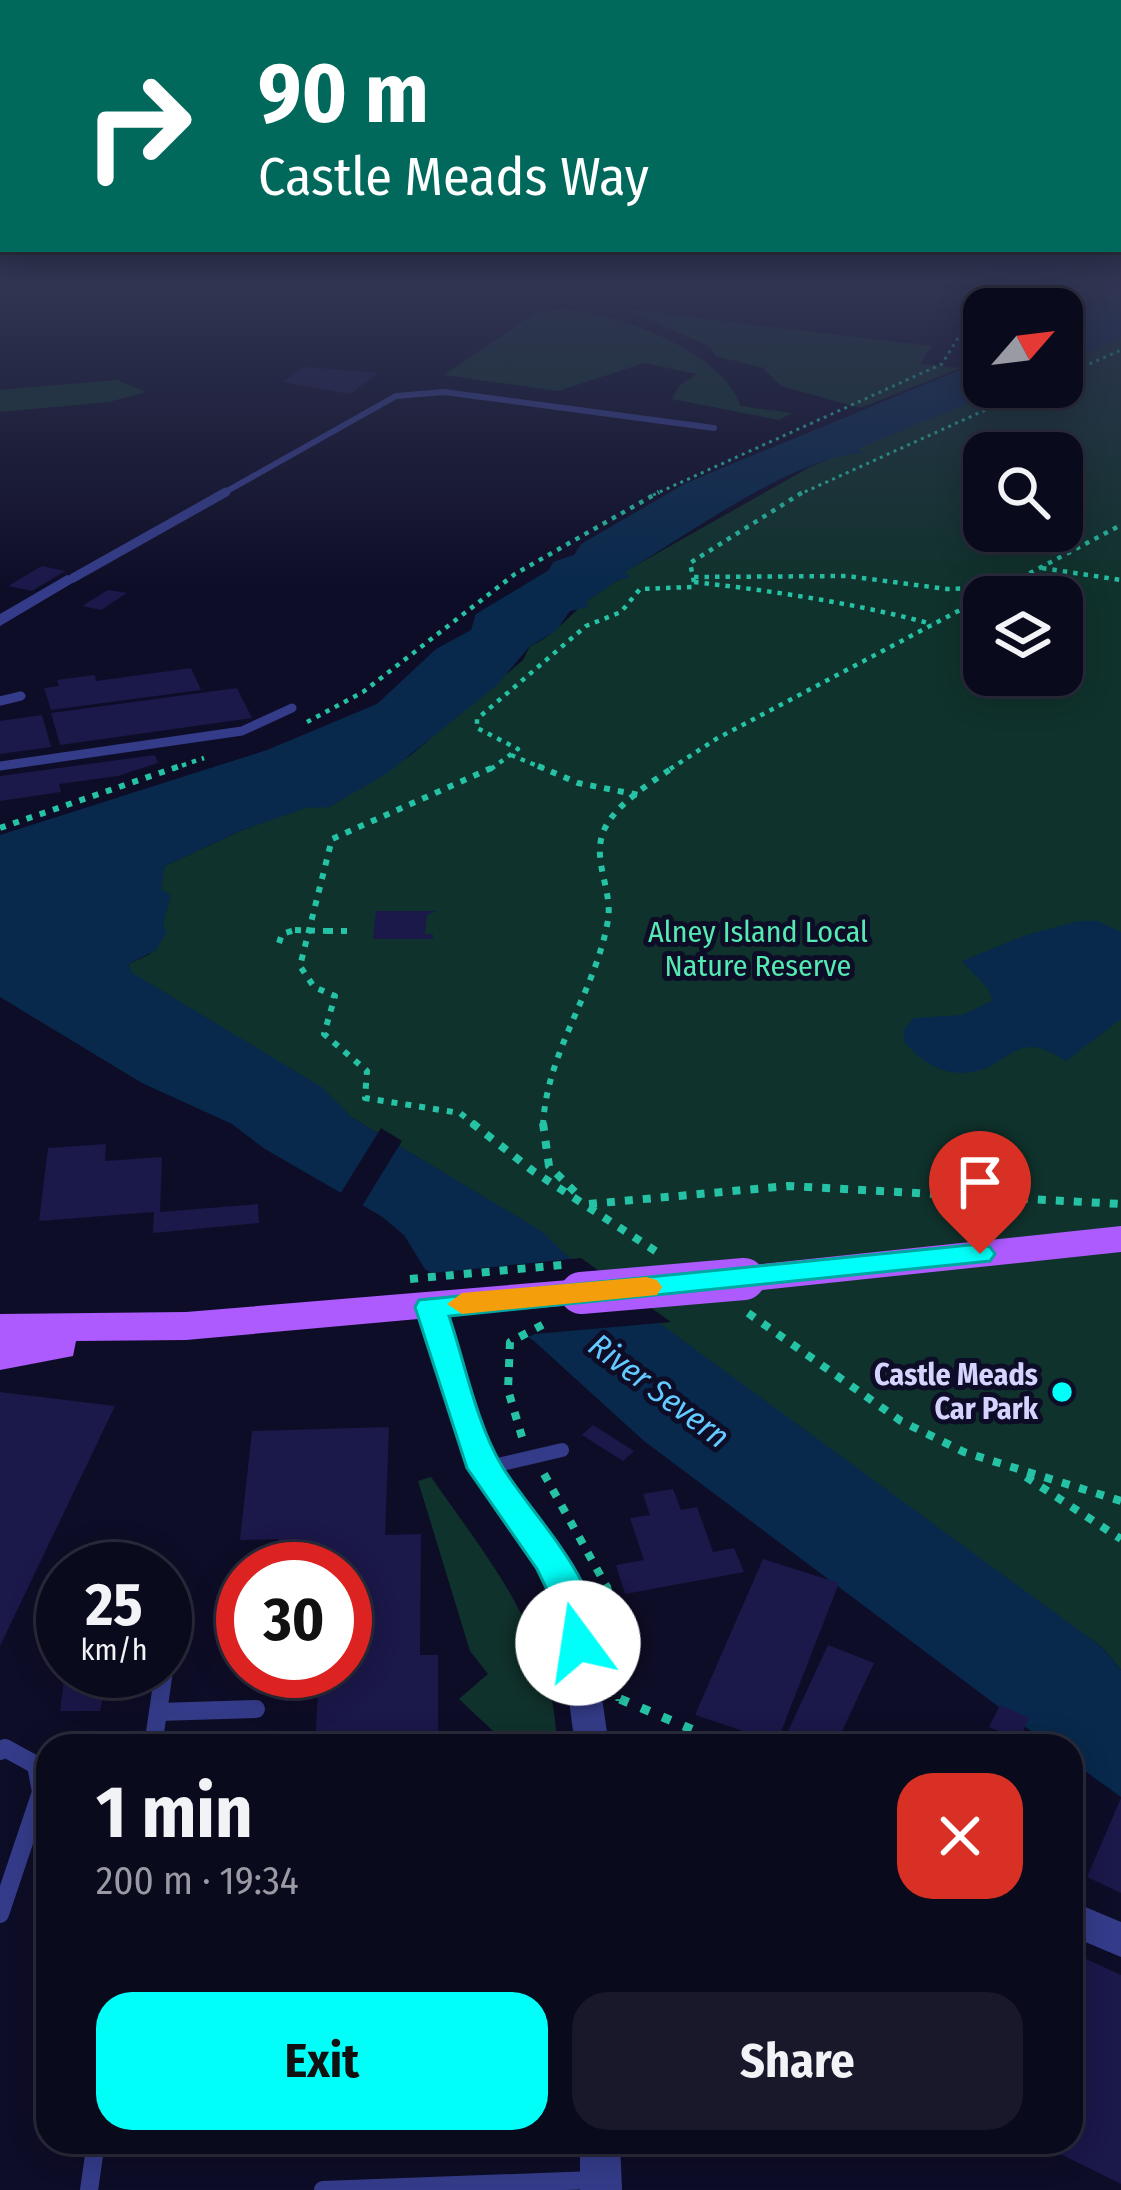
<!DOCTYPE html>
<html lang="en">
<head>
<meta charset="utf-8">
<style>
	:root { --surface:#0a0a1d; --page:#18182a; --text:#f1f3f6; --muted:#999aa4; --line:#2a2b3b; --accent:#00fff8 }
	body { margin:0; font-family:"Fira Sans Condensed",sans-serif; background:var(--page); color:var(--text); height:100vh; display:flex; flex-direction:column; font-size:45px; white-space:nowrap }
	* { box-sizing:border-box; margin:0 }
	p { font-size:39px; color:var(--muted) }
	.icon { flex:none; width:66px; height:66px; fill:none; stroke:currentColor; stroke-width:2; stroke-linecap:round; stroke-linejoin:round }
	.map { position:relative; flex:1; overflow:hidden }
	.sheet { position:absolute; left:36px; top:1734px; width:1047px; height:420px; display:flex; flex-direction:column; background:var(--surface); border-radius:36px; box-shadow:0 6px 30px #0003,0 0 0 3px var(--line) }
	.sheet>* { flex:none }
	.top-card { position:absolute; left:0px; top:0px; width:1122px; height:252px; box-shadow:0 6px 30px #0003,0 0 0 3px var(--line); background:#00695c; color:#fff; overflow:hidden }
	.needle { width:78px; rotate:62deg }
	.controls { position:absolute; left:963px; top:288px; display:grid; gap:24px }
	.controls a { display:grid; place-items:center; width:120px; height:120px; border-radius:24px; background:var(--surface); box-shadow:0 6px 30px #0003,0 0 0 3px var(--line); font-size:60px }
	.speed { position:absolute; left:36px; top:1542px; display:flex; gap:24px; font-size:60px; font-weight:700; text-align:center }
	.speed>* { display:grid; place-content:center; width:156px; height:156px; border-radius:50%; background:var(--surface); box-shadow:0 6px 30px #0003,0 0 0 3px var(--line); line-height:1 }
	.speed small { font-size:30px; font-weight:400 }
	.speed .limit { border:18px solid #d22; background:#fff; color:#111 }
	.pin { position:absolute; display:grid; place-items:center; width:102px; height:102px; color:#fff; margin:-123px -51px; border-radius:50% 50% 50% 0; rotate:-45deg; box-shadow:0 0 12px #0007 }
	.pin .icon { rotate:45deg }
	.me { position:absolute; width:132px; margin:-66px; rotate:346deg; stroke-linejoin:round; filter:drop-shadow(0 0 9px #0008) }
	.turn { display:flex; align-items:center; gap:42px; height:252px; padding:0 60px; font-size:54px }
	.turn .icon { width:156px; height:156px; stroke-width:2.5 }
	.turn b { display:block; font-size:84px; line-height:102px }
	.round { display:grid; place-items:center; flex:none; width:126px; height:126px; border-radius:36px; background:var(--page) }
	.headline { display:flex; align-items:center; justify-content:space-between; height:204px; padding:0 60px }
	h1 { font-size:72px; font-weight:700; line-height:90px }
	.primary-button { display:flex; gap:24px; margin-top:auto; padding:24px 60px }
	.primary-button a { flex:1; height:138px; border-radius:36px; background:var(--accent); color:#111; font-size:48px; font-weight:700; line-height:138px; text-align:center }
	.primary-button a+a { background:var(--page); color:var(--text) }
	.map>svg:first-child { display:block }
</style>
</head>
<body>
<div class="map">
<svg width="1121" height="2190" viewBox="0 0 1121 2190">
	<rect width="100%" height="100%" fill="#0e0d27"/>
	<g fill="#10322c" fill-rule="evenodd">
		<path d="M562,309C616,312 722,351 741,406L792,413L779,420L672,399L679,386L697,374L644,363L558,391L444,375L536,312Z"/>
		<path d="M624,309L931,346L921,364L961,368L860,408L781,386L763,368L716,356L709,346Z"/>
		<path d="M1121,337V1670L1103,1648L421,1159L351,1117L322,1088L169,1000L130,972L129,964L150,954C170,914 165,916 159,876L165,866L242,830L306,807H329L411,755L523,660L530,646C567,631 586,587 629,577L624,572L810,467L1007,387H1062V364ZM984,453H1062V531H984ZM984,597H1062V675H984Z"/>
		<path d="M117,380L146,392L109,402L0,412V390Z"/>
		<path d="M431,1477C491,1563 554,1637 557,1746H509L459,1699L488,1674L470,1651L418,1481Z"/>
	</g>
	<g fill="#08294c">
		<path d="M1107,283H1121V337L1062,364V326L1103,301Z"/>
		<path d="M984,360V387H1007L857,449L864,453C796,455 686,536 625,572L630,578L618,580L587,601L588,607L570,611L556,631L530,646L496,686L386,774L329,807L306,808L242,830L165,866L161,889L171,895L163,924L167,932L156,950L129,964L131,972L323,1088L351,1117L543,1232L565,1254L1103,1648L1121,1670V1797L1071,1761V1746H1051L644,1441L534,1341L425,1269L404,1235L381,1216L265,1149L232,1124L142,1083L0,997V835L267,750L377,704L436,649L471,630L476,614L549,570L553,562L574,555L581,544L686,483Z"/>
		<path d="M1079,921H1098L1121,932V1019L1066,1061C1054,1054 1044,1047 1030,1047C1015,1047 1002,1061 988,1067C955,1082 924,1067 904,1041V1029L914,1018L962,1015L992,1001L989,990L962,961L1026,935Z"/>
	</g>
	<g fill="#0e0d27">
		<path d="M381,1128L402,1141L359,1211L337,1199Z"/>
		<path d="M581,1258L671,1322L535,1334L522,1340L422,1274Z"/>
	</g>
	<g fill="#1b184a">
		<path d="M303,367L378,373L350,394L283,382Z"/>
		<path d="M42,566L65,571L32,591L8,586Z"/>
		<path d="M108,590L127,593L101,610L82,606Z"/>
		<path d="M191,668L201,690L51,710L44,688L59,686L57,680L95,675L96,681Z"/>
		<path d="M237,688L252,718L60,745L51,713Z"/>
		<path d="M42,715L51,747L0,754V721Z"/>
		<path d="M155,755L158,763L118,776L59,784L61,792L0,801V776Z"/>
		<path d="M376,911H436L427,915L425,934H433V939H373Z"/>
		<path d="M106,1144L105,1161L162,1157L160,1212L258,1204L259,1223L153,1233L154,1212L39,1221L48,1148Z"/>
		<path d="M0,1392L115,1406L0,1646Z"/>
		<path d="M593,1425L634,1451L623,1461L582,1435Z"/>
		<path d="M389,1427L385,1535L421,1534L420,1655H438V1746H315L319,1671H345V1569H276L279,1539L240,1540L252,1431Z"/>
		<path d="M673,1489L681,1510L697,1507L713,1552L734,1548L744,1572L625,1594L616,1565L644,1560L630,1518L650,1515L643,1494Z"/>
		<path d="M763,1559L839,1583L777,1742L695,1715Z"/>
		<path d="M828,1645L874,1663L842,1731L877,1746L783,1742Z"/>
		<path d="M65,1671H108L100,1711H60Z"/>
		<path d="M1000,1705L1029,1718L1019,1740L1033,1746H998L1004,1733L989,1727Z"/>
		<path d="M1121,1798V1893L1087,1877Z"/>
		<path d="M1082,1957L1121,1975V2184L1036,2142H1071V1988Z"/>
	</g>
	<g fill="none" stroke-linecap="round" stroke-linejoin="round">
		<g stroke="#25c2a5" stroke-width="3" stroke-dasharray="3 4.5" stroke-linecap="butt">
			<path d="M1062,376L1121,350"/>
			<path d="M653,495L942,364L992,283"/>
			<path d="M798,495L1036,387"/>
		</g>
		<g stroke="#25c2a5" stroke-width="4.5" stroke-dasharray="4.5 6" stroke-linecap="butt">
			<path d="M1042,568L1121,580"/>
			<path d="M694,577L847,576L947,589L1001,587"/>
			<path d="M694,582L690,563L803,492"/>
			<path d="M307,722L363,692L515,574L659,492"/>
			<path d="M511,755L545,769"/>
			<path d="M172,769L204,758"/>
			<path d="M491,769L518,749L477,728V719L586,626L621,612L640,589L692,587L694,582C774,591 854,603 932,624"/>
			<path d="M670,769L716,739L1121,525"/>
		</g>
		<g stroke="#25c2a5" stroke-width="6" stroke-dasharray="6 8" stroke-linecap="butt">
			<path d="M538,766L578,783L639,795"/>
			<path d="M0,828L180,766"/>
			<path d="M327,931H349"/>
			<path d="M279,943L282,934L295,930"/>
			<path d="M476,1126L460,1113L365,1098L367,1071L324,1034L335,996L314,987L300,966L332,839L496,766"/>
			<path d="M543,1126C546,1052 596,991 608,920C613,889 590,858 605,828C618,802 651,783 675,766"/>
		</g>
		<g stroke="#25c2a5" stroke-width="8" stroke-dasharray="8 10" stroke-linecap="butt">
			<path d="M472,1123L533,1171L657,1252"/>
			<path d="M543,1123L549,1166L575,1192"/>
			<path d="M589,1204L788,1186L1121,1204"/>
			<path d="M748,1313L901,1421L964,1452L1121,1501"/>
			<path d="M522,1437L508,1390L510,1342L544,1324"/>
			<path d="M544,1474L608,1589"/>
			<path d="M1026,1477L1121,1539"/>
		</g>
		<g stroke="#25c2a5" stroke-width="9" stroke-dasharray="9 14" stroke-linecap="butt">
			<path d="M606,1586L618,1623L620,1701"/>
			<path d="M620,1699L710,1737L715,1746"/>
		</g>
		<path stroke="#343c8a" stroke-width="6" d="M220,495L396,396L444,392L714,428"/>
		<g stroke="#343c8a" stroke-width="9">
			<path d="M73,578L226,492"/>
			<path d="M0,701L21,696"/>
			<path d="M0,766L242,731L292,708"/>
		</g>
		<path stroke="#343c8a" stroke-width="14" d="M485,1468L562,1450"/>
		<g stroke="#343c8a" stroke-width="18">
			<path d="M165,1662L168,1643"/>
			<path d="M158,1712L256,1709"/>
			<path d="M153,1746L164,1671"/>
			<path d="M0,1751L5,1748L36,1765L41,1792L0,1914"/>
			<path d="M89,2190L96,2142"/>
			<path d="M323,2190L594,2180"/>
		</g>
		<g fill="#343c8a" fill-rule="evenodd">
			<path d="M67,575L81,578L0,626V614Z"/>
			<path d="M430,1298L440,1301L444,1307L498,1465L563,1552L588,1602L609,1746H575L556,1602L539,1567L469,1468L416,1307L420,1301Z"/>
			<path d="M1071,1901L1121,1922V1957L1071,1936Z"/>
			<path d="M580,2142H620L622,2190H580Z"/>
		</g>
		<g fill="#ad5bff" fill-rule="evenodd">
			<path d="M1121,1226V1252L744,1292L730,1288L724,1279L730,1270L744,1266Z"/>
			<path d="M581,1279L595,1283L601,1293L595,1303L186,1340L76,1341L73,1356L0,1370V1314L186,1312Z"/>
		</g>
		<path stroke="#25c2a5" stroke-width="6" stroke-dasharray="6 8" stroke-linecap="butt" d="M295,930L327,931"/>
		<path stroke="#25c2a5" stroke-width="8" stroke-dasharray="8 10" stroke-linecap="butt" d="M410,1279L562,1265"/>
		<path stroke="#ad5bff" stroke-width="42" d="M581,1293L744,1279"/>
	</g>
	<linearGradient id="sky" x2="0" y2="1"><stop stop-color="#080715"/><stop offset="0.48" stop-color="#303552"/><stop offset="1" stop-color="#303552" stop-opacity="0"/></linearGradient>
	<rect width="1121" height="589" fill="url(#sky)"/>
	<path fill="#00fff8" stroke="#00a6a1" stroke-width="3" d="M980,1244L990,1247L995,1254L990,1261L449,1316C465,1363 476,1423 502,1466C527,1510 619,1599 591,1653L578,1658L565,1653L553,1602L537,1569L467,1468L415,1307L419,1300Z"/>
	<path fill="#f59e0b" d="M646,1277L657,1280L662,1287L657,1295L462,1314L447,1304L462,1293Z"/>
	<circle fill="#00fff8" stroke="#0e0d27" stroke-width="4.5" cx="1062" cy="1392" r="12"/>
	<g text-anchor="middle" dominant-baseline="central" stroke-width="10" stroke-linejoin="round" paint-order="stroke">
		<g font-size="30" fill="#55eab2" stroke="#0e0d27">
			<text x="758" y="932">Alney Island Local<tspan x="758" dy="34">Nature Reserve</tspan></text>
		</g>
		<g font-size="30" font-weight="bold" fill="#d4d4ff" stroke="#0e0d27" text-anchor="end">
			<text x="1038" y="1375">Castle Meads<tspan x="1038" dy="34">Car Park</tspan></text>
		</g>
		<g font-size="33" font-style="italic" fill="#62caff" stroke="#0e0d27">
			<text transform="translate(659 1391) rotate(37)">River Severn</text>
		</g>
	</g>
</svg>
<div class="controls">
<a><svg class="needle" viewBox="-14 -14 28 28"><path d="M0-13l5 13h-10z" fill="#e53935"/><path d="M0 13l5-13h-10z" fill="#999aa4"/></svg></a>
<a><svg class="icon" aria-label="search" viewBox="0 0 24 24"><circle cx="10" cy="10" r="6"/><path d="M15 15l6 6"/></svg></a>
<a><svg class="icon" aria-label="layers" viewBox="0 0 24 24"><path d="M12 4l9 5-9 5-9-5zM3 14l9 5 9-5"/></svg></a>
</div>
<div class="speed"><div>25<small>km/h</small></div><div class="limit">30</div></div>
<div class="pin" style="left:980px;top:1254px;background:#d93025"><svg class="icon" aria-label="arrive" viewBox="0 0 24 24"><path d="M6 21V4h12l-3 4 3 4H6"/></svg></div>
<svg class="me" style="left:578px;top:1643px" viewBox="-20 -20 40 40"><circle r="19" fill="#fff"/><path d="M0-13L10 11 0 6-10 11z" fill="#00fff8"/></svg>
<div class="top-card">
<div class="turn"><svg class="icon" aria-label="right" viewBox="0 0 24 24"><path d="M7 20v-9h11M14 6l5 5-5 5"/></svg><div><b>90 m</b>Castle Meads Way</div></div>
</div>
<section class="sheet">
<div class="headline"><div><h1>1 min</h1><p>200 m · 19:34</p></div><a class="round" style="background:#d93025;color:#fff"><svg class="icon" aria-label="close" viewBox="0 0 24 24"><path d="M6 6l12 12M18 6L6 18"/></svg></a></div>
<div class="primary-button"><a>Exit</a><a>Share</a></div>
</section>
</div>
</body>
</html>
